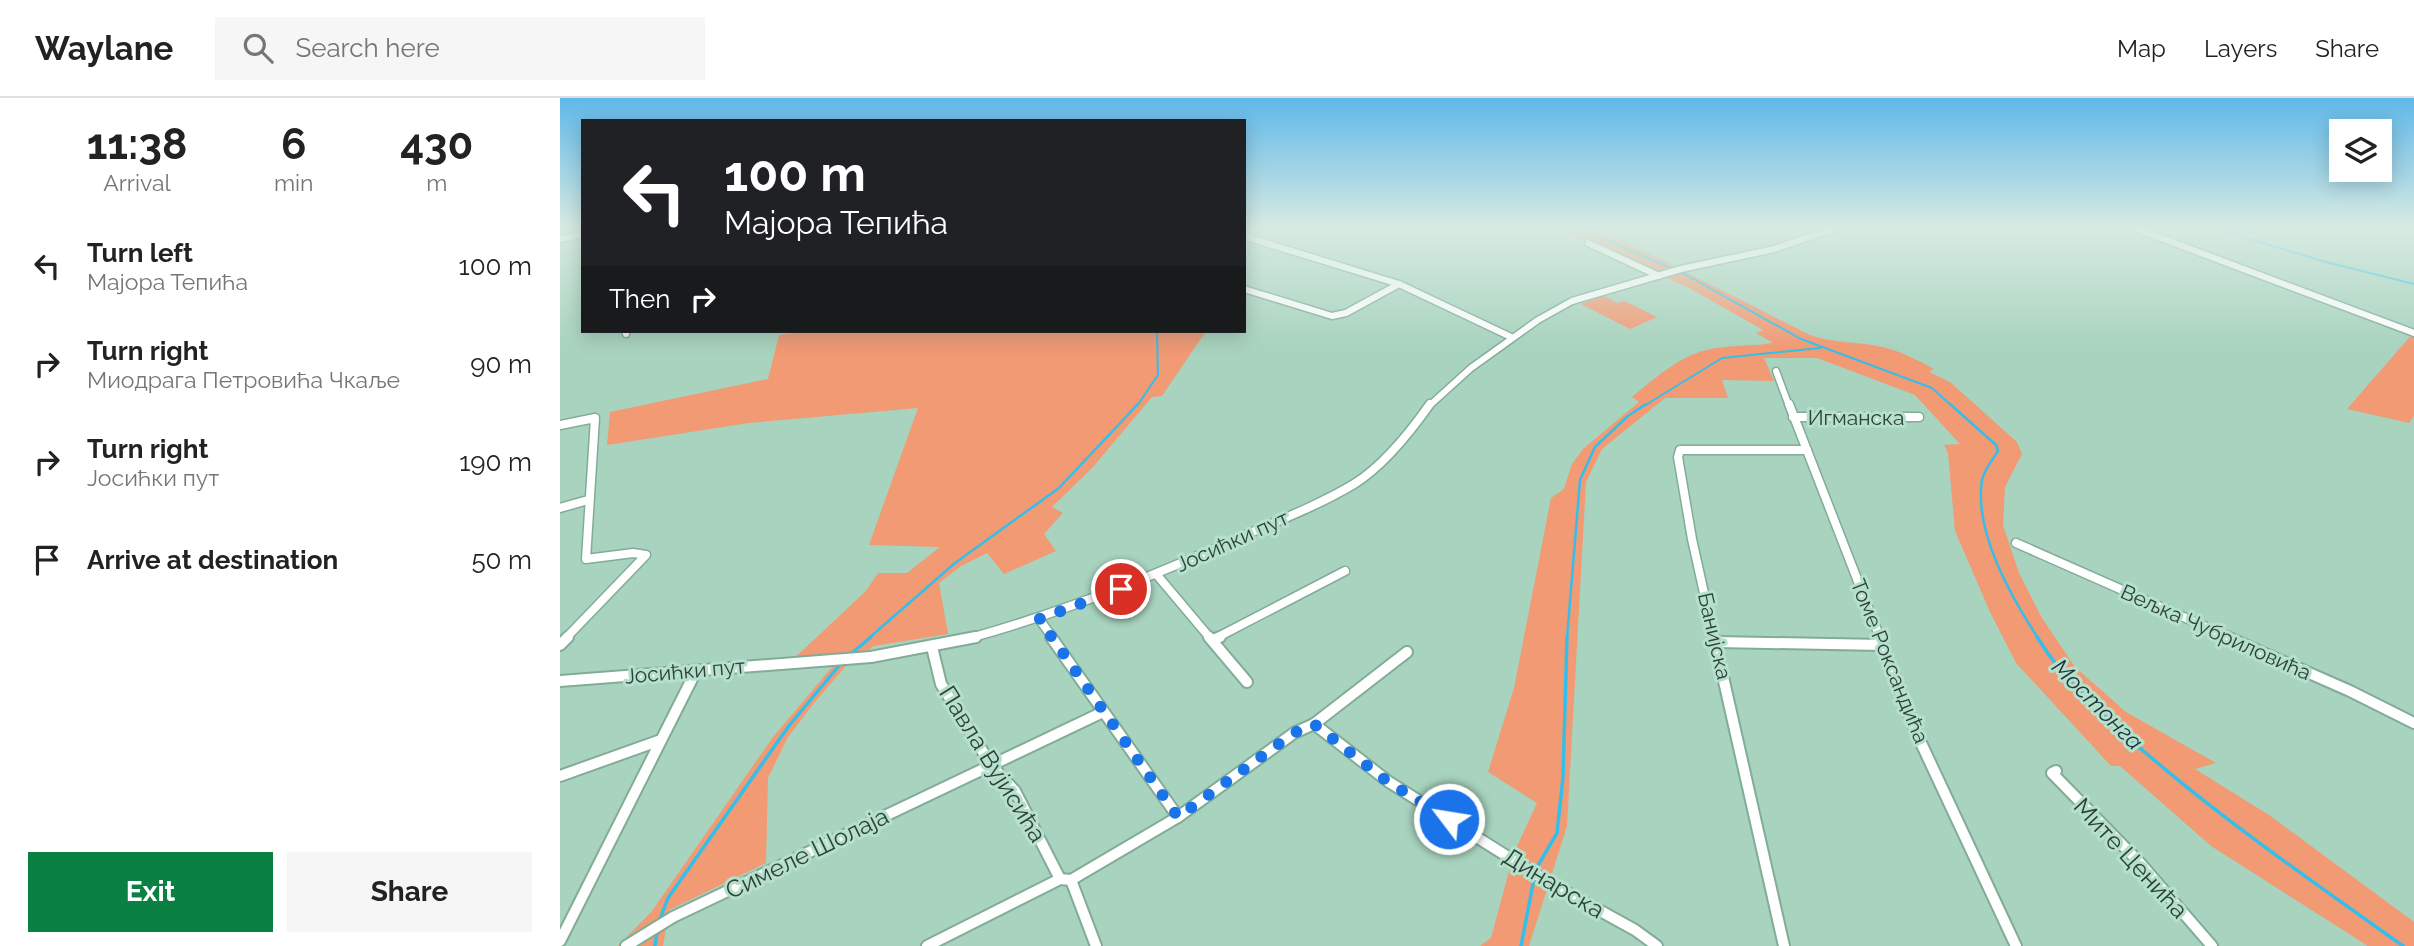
<!DOCTYPE html>
<html lang="en">
<head>
<meta charset="utf-8">
<style>
	:root { --surface:#fff; --page:#f6f6f6; --text:#222; --muted:#767676; --line:#e0e0e0; --accent:#0b8043 }
	body { margin:0; font-family:Raleway,sans-serif; background:var(--page); color:var(--text); height:100vh; display:flex; flex-direction:column; font-size:26px; white-space:nowrap }
	* { box-sizing:border-box; margin:0 }
	p { font-size:23px; color:var(--muted) }
	.icon { flex:none; width:38px; height:38px; fill:none; stroke:currentColor; stroke-width:2; stroke-linecap:round; stroke-linejoin:round }
	.map { position:relative; flex:1; overflow:hidden }
	.sheet { display:flex; flex-direction:column; background:var(--surface); width:560px }
	.sheet>* { flex:none }
	.banner { position:absolute; left:21px; top:21px; width:665px; height:214px; border-radius:0px; box-shadow:0 4px 18px #0003; background:#202124; color:#fff; overflow:hidden }
	.buttons { position:absolute; left:1769px; top:21px; display:grid; gap:14px }
	.buttons a { display:grid; place-items:center; width:63px; height:63px; border-radius:0px; background:var(--surface); box-shadow:0 4px 18px #0003; font-size:35px }
	.pin { position:absolute; display:grid; place-items:center; width:60px; height:60px; color:#fff; margin:-30px; border:4px solid #fff; border-radius:50%; box-shadow:0 2px 7px #0007 }
	.me { position:absolute; width:77px; margin:-38px; rotate:301deg; stroke-linejoin:round; filter:drop-shadow(0 0 5px #0008) }
	.turn { display:flex; align-items:center; gap:24px; height:147px; padding:0 28px; font-size:32px }
	.turn .icon { width:91px; height:91px; stroke-width:2.5 }
	.turn b { display:block; font-size:49px; line-height:60px }
	.then { display:flex; align-items:center; height:66px; padding:0 28px; background:#0003; gap:14px; font-size:26px }
	.eta { display:flex; justify-content:space-evenly; align-items:center; height:119px; text-align:center }
	.eta b { font-size:42px; font-weight:700; line-height:49px }
	.action { display:flex; gap:14px; margin-top:auto; padding:14px 28px }
	.action a { flex:1; height:80px; border-radius:0px; background:var(--accent); color:#fff; font-size:28px; font-weight:700; line-height:80px; text-align:center }
	.action a+a { background:var(--page); color:var(--text) }
	ul { padding:0; list-style:none }
	li { display:flex; align-items:center; gap:21px; height:98px; padding:0 28px }
	li div { flex:1 }
	li b { display:block; font-size:26px }
	li em { font-style:normal }
	header { display:flex; align-items:center; gap:42px; box-sizing:border-box; height:98px; padding:0 35px; background:var(--surface); border-bottom:2px solid var(--line) }
	header strong { font-size:33px }
	nav { display:flex; gap:38px; margin-inline-start:auto; font-size:24px }
	.search { width:490px; height:63px; background:var(--page); display:flex; align-items:center; gap:18px; box-sizing:border-box; padding:0 24px; border-radius:0px; color:var(--muted); font-size:26px }
	main { display:flex; flex:1; min-height:0 }
	.map>svg:first-child { display:block }
</style>
</head>
<body>
<header>
<strong>Waylane</strong>
<div class="search"><svg class="icon" aria-label="search" viewBox="0 0 24 24"><circle cx="10" cy="10" r="6"/><path d="M15 15l6 6"/></svg>Search here</div>
<nav><a>Map</a><a>Layers</a><a>Share</a></nav>
</header>
<main>
<section class="sheet">
<div class="eta">
<div><b>11:38</b><p>Arrival</p></div>
<div><b>6</b><p>min</p></div>
<div><b>430</b><p>m</p></div>
</div>
<ul>
<li><svg class="icon" aria-label="left" viewBox="0 0 24 24"><path d="M17 20v-9H6M10 6l-5 5 5 5"/></svg><div><b>Turn left</b><p>Мајора Тепића</p></div><em>100 m</em></li>
<li><svg class="icon" aria-label="right" viewBox="0 0 24 24"><path d="M7 20v-9h11M14 6l5 5-5 5"/></svg><div><b>Turn right</b><p>Миодрага Петровића Чкаље</p></div><em>90 m</em></li>
<li><svg class="icon" aria-label="right" viewBox="0 0 24 24"><path d="M7 20v-9h11M14 6l5 5-5 5"/></svg><div><b>Turn right</b><p>Јосићки пут</p></div><em>190 m</em></li>
<li><svg class="icon" aria-label="arrive" viewBox="0 0 24 24"><path d="M6 21V4h12l-3 4 3 4H6"/></svg><div><b>Arrive at destination</b></div><em>50 m</em></li>
</ul>
<div class="action"><a>Exit</a><a>Share</a></div>
</section>
<div class="map">
<svg width="1854" height="848" viewBox="0 0 1854 848">
	<rect width="100%" height="100%" fill="#a8d3be"/>
	<g fill="#f19a74">
		<path d="M998,131H1041L1250,237C1276,246 1297,243 1322,249C1340,253 1358,262 1374,271L1369,274L1390,284L1457,344L1462,356L1445,389L1443,427L1459,475L1482,520L1515,569L1566,614L1656,665L1635,671L1709,717L1854,824V848H1808L1651,748L1560,668H1551L1456,565L1430,514L1395,433L1388,355L1384,347L1400,346L1355,297L1257,260H1204L1214,283L1162,282L1168,300H1105L1042,351L1026,384L1007,728L969,848H920L931,840L954,755L977,705L928,674L954,590L991,400L1004,391L1012,366L1023,351L1079,304L1072,299C1098,278 1123,254 1157,250C1176,247 1195,248 1213,245L1196,235L1203,232L1129,190Z"/>
		<path d="M1044,198L1057,205L1065,203L1097,219L1070,231L1021,206Z"/>
		<path d="M251,233H646L602,298L592,299L533,369L492,409L503,415L484,436L496,453L444,476L427,455L401,468L379,485L388,536L314,548L285,569L254,605L228,639L208,680L206,765L109,812L103,848H58L92,813L213,639L278,562L228,566L305,494L318,475H347L380,449L309,447L358,310L189,325L47,347L50,314L208,281L219,237Z"/>
		<path d="M1854,234V318L1849,325L1787,311Z"/>
	</g>
	<g fill="none" stroke-linecap="round" stroke-linejoin="round">
		<g stroke="#33bfec" stroke-width="2">
			<path d="M1023,131L1128,178L1241,241L1372,290L1392,308"/>
			<path d="M1656,131L1766,164L1854,186"/>
			<path d="M577,308L598,277L597,233"/>
			<path d="M1084,308L1162,260L1260,250"/>
		</g>
		<g stroke="#33bfec" stroke-width="2.5">
			<path d="M1390,306L1436,347L1438,353C1433,361 1424,372 1422,382C1414,433 1451,499 1478,540"/>
			<path d="M309,540L395,465L499,390L578,306"/>
			<path d="M1007,540L1020,382L1035,349L1068,318L1086,306"/>
		</g>
		<g stroke="#33bfec" stroke-width="3.5">
			<path d="M1477,539C1508,589 1549,624 1594,662C1673,729 1759,788 1843,848"/>
			<path d="M292,555L311,539"/>
			<path d="M976,771L997,735L1003,679L1007,539"/>
			<path d="M100,821L108,800L228,629L282,564"/>
			<path d="M95,848L97,834"/>
			<path d="M961,848L974,781"/>
		</g>
		<g stroke="#82ac98" stroke-width="9">
			<g id="street-far2">
				<path d="M697,131L686,139L839,186L951,239"/>
				<path d="M1577,131L1854,235"/>
				<path d="M0,141L23,136"/>
				<path d="M1028,145L1099,178"/>
				<path d="M684,191L772,218L786,215L839,186"/>
				<path d="M65,233L66,236"/>
				<path d="M1216,273L1229,308"/>
				<path d="M869,308L911,270L978,222L1012,203L1121,171L1214,151L1273,131"/>
			</g>
		</g>
		<g stroke="#82ac98" stroke-width="11">
			<g id="street-far1">
				<path d="M1229,306L1320,540"/>
				<path d="M1233,319H1359"/>
				<path d="M0,327L35,320L26,461L73,455L86,457L6,540"/>
				<path d="M0,410L28,402"/>
				<path d="M1456,445L1671,540"/>
				<path d="M597,477L650,540"/>
				<path d="M479,521L493,540"/>
				<path d="M410,540C504,514 594,478 683,438C720,422 759,407 794,386C823,368 851,333 870,306"/>
				<path d="M656,540L785,473"/>
				<path d="M1154,540L1132,441L1118,359L1120,352H1247"/>
			</g>
		</g>
		<g stroke="#82ac98" stroke-width="14">
			<g id="street">
				<path d="M491,539L618,719"/>
				<path d="M649,539L687,584"/>
				<path d="M1154,539L1224,848"/>
				<path d="M1319,539L1355,632L1456,848"/>
				<path d="M1667,539L1790,593L1854,625"/>
				<path d="M653,542L660,539"/>
				<path d="M1156,544L1322,547"/>
				<path d="M0,547L8,539"/>
				<path d="M372,549L381,586L431,667L455,693L500,781"/>
				<path d="M0,583L311,559L416,539"/>
				<path d="M754,626L829,684L988,784L1075,832L1097,848"/>
				<path d="M1496,673L1492,675L1580,765L1652,848"/>
				<path d="M0,678L98,643"/>
				<path d="M511,782L536,848"/>
				<path d="M0,843L136,573"/>
				<path d="M66,848L113,819L543,614"/>
				<path d="M367,848L500,781L511,782L618,719L734,635L754,626L847,554"/>
			</g>
		</g>
		<use href="#street-far2" stroke="#fff" stroke-width="6"/>
		<use href="#street-far1" stroke="#fff" stroke-width="8"/>
		<use href="#street" stroke="#fff" stroke-width="10"/>
	</g>
	<linearGradient id="sky" x2="0" y2="1"><stop stop-color="#5fb8ea"/><stop offset="0.52" stop-color="#d8ebe2"/><stop offset="1" stop-color="#d8ebe2" stop-opacity="0"/></linearGradient>
	<rect width="1854" height="250" fill="url(#sky)"/>
	<g fill="none" stroke-linecap="round" stroke-linejoin="round">
		<path stroke="#1a73e8" stroke-width="12" stroke-dasharray="0 21.6" d="M561,491L479,521L618,719L734,635L754,626L828,684L889,721"/>
	</g>
	<g text-anchor="middle" dominant-baseline="central" stroke-width="6" stroke-linejoin="round" paint-order="stroke">
		<g font-size="21" fill="#2f4138" stroke="#b5e0cb">
			<text x="1296" y="319">Игманска</text>
			<text transform="translate(672 443) rotate(-24)">Јосићки пут</text>
			<text transform="translate(1656 534) rotate(24)">Вељка Чубриловића</text>
			<text transform="translate(1155 538) rotate(77)">Банијска</text>
			<text transform="translate(1330 563) rotate(68)">Томе Роксандића</text>
			<text transform="translate(125 573) rotate(-5)">Јосићки пут</text>
		</g>
		<g font-size="23" font-style="italic" fill="#20363f" stroke="#b5e0cb">
			<text transform="translate(1538 606) rotate(45)">Мостонга</text>
		</g>
		<g font-size="24" fill="#2f4138" stroke="#b5e0cb">
			<text transform="translate(433 666) rotate(58)">Павла Вујисића</text>
			<text transform="translate(247 755) rotate(-26)">Симеле Шолаја</text>
			<text transform="translate(1571 760) rotate(47)">Мите Ценића</text>
			<text transform="translate(994 785) rotate(31)">Динарска</text>
		</g>
	</g>
</svg>
<div class="buttons">
<a><svg class="icon" aria-label="layers" viewBox="0 0 24 24"><path d="M12 4l9 5-9 5-9-5zM3 14l9 5 9-5"/></svg></a>
</div>
<div class="pin" style="left:561px;top:491px;background:#d93025"><svg class="icon" aria-label="arrive" viewBox="0 0 24 24"><path d="M6 21V4h12l-3 4 3 4H6"/></svg></div>
<svg class="me" style="left:889px;top:721px" viewBox="-20 -20 40 40"><circle r="17" fill="#1a73e8" stroke="#fff" stroke-width="3"/><path d="M0-11L8 9 0 5-8 9z" fill="#fff"/></svg>
<div class="banner">
<div class="turn"><svg class="icon" aria-label="left" viewBox="0 0 24 24"><path d="M17 20v-9H6M10 6l-5 5 5 5"/></svg><div><b>100 m</b>Мајора Тепића</div></div>
<div class="then">Then<svg class="icon" aria-label="right" viewBox="0 0 24 24"><path d="M7 20v-9h11M14 6l5 5-5 5"/></svg></div>
</div>
</div>
</main>
</body>
</html>
